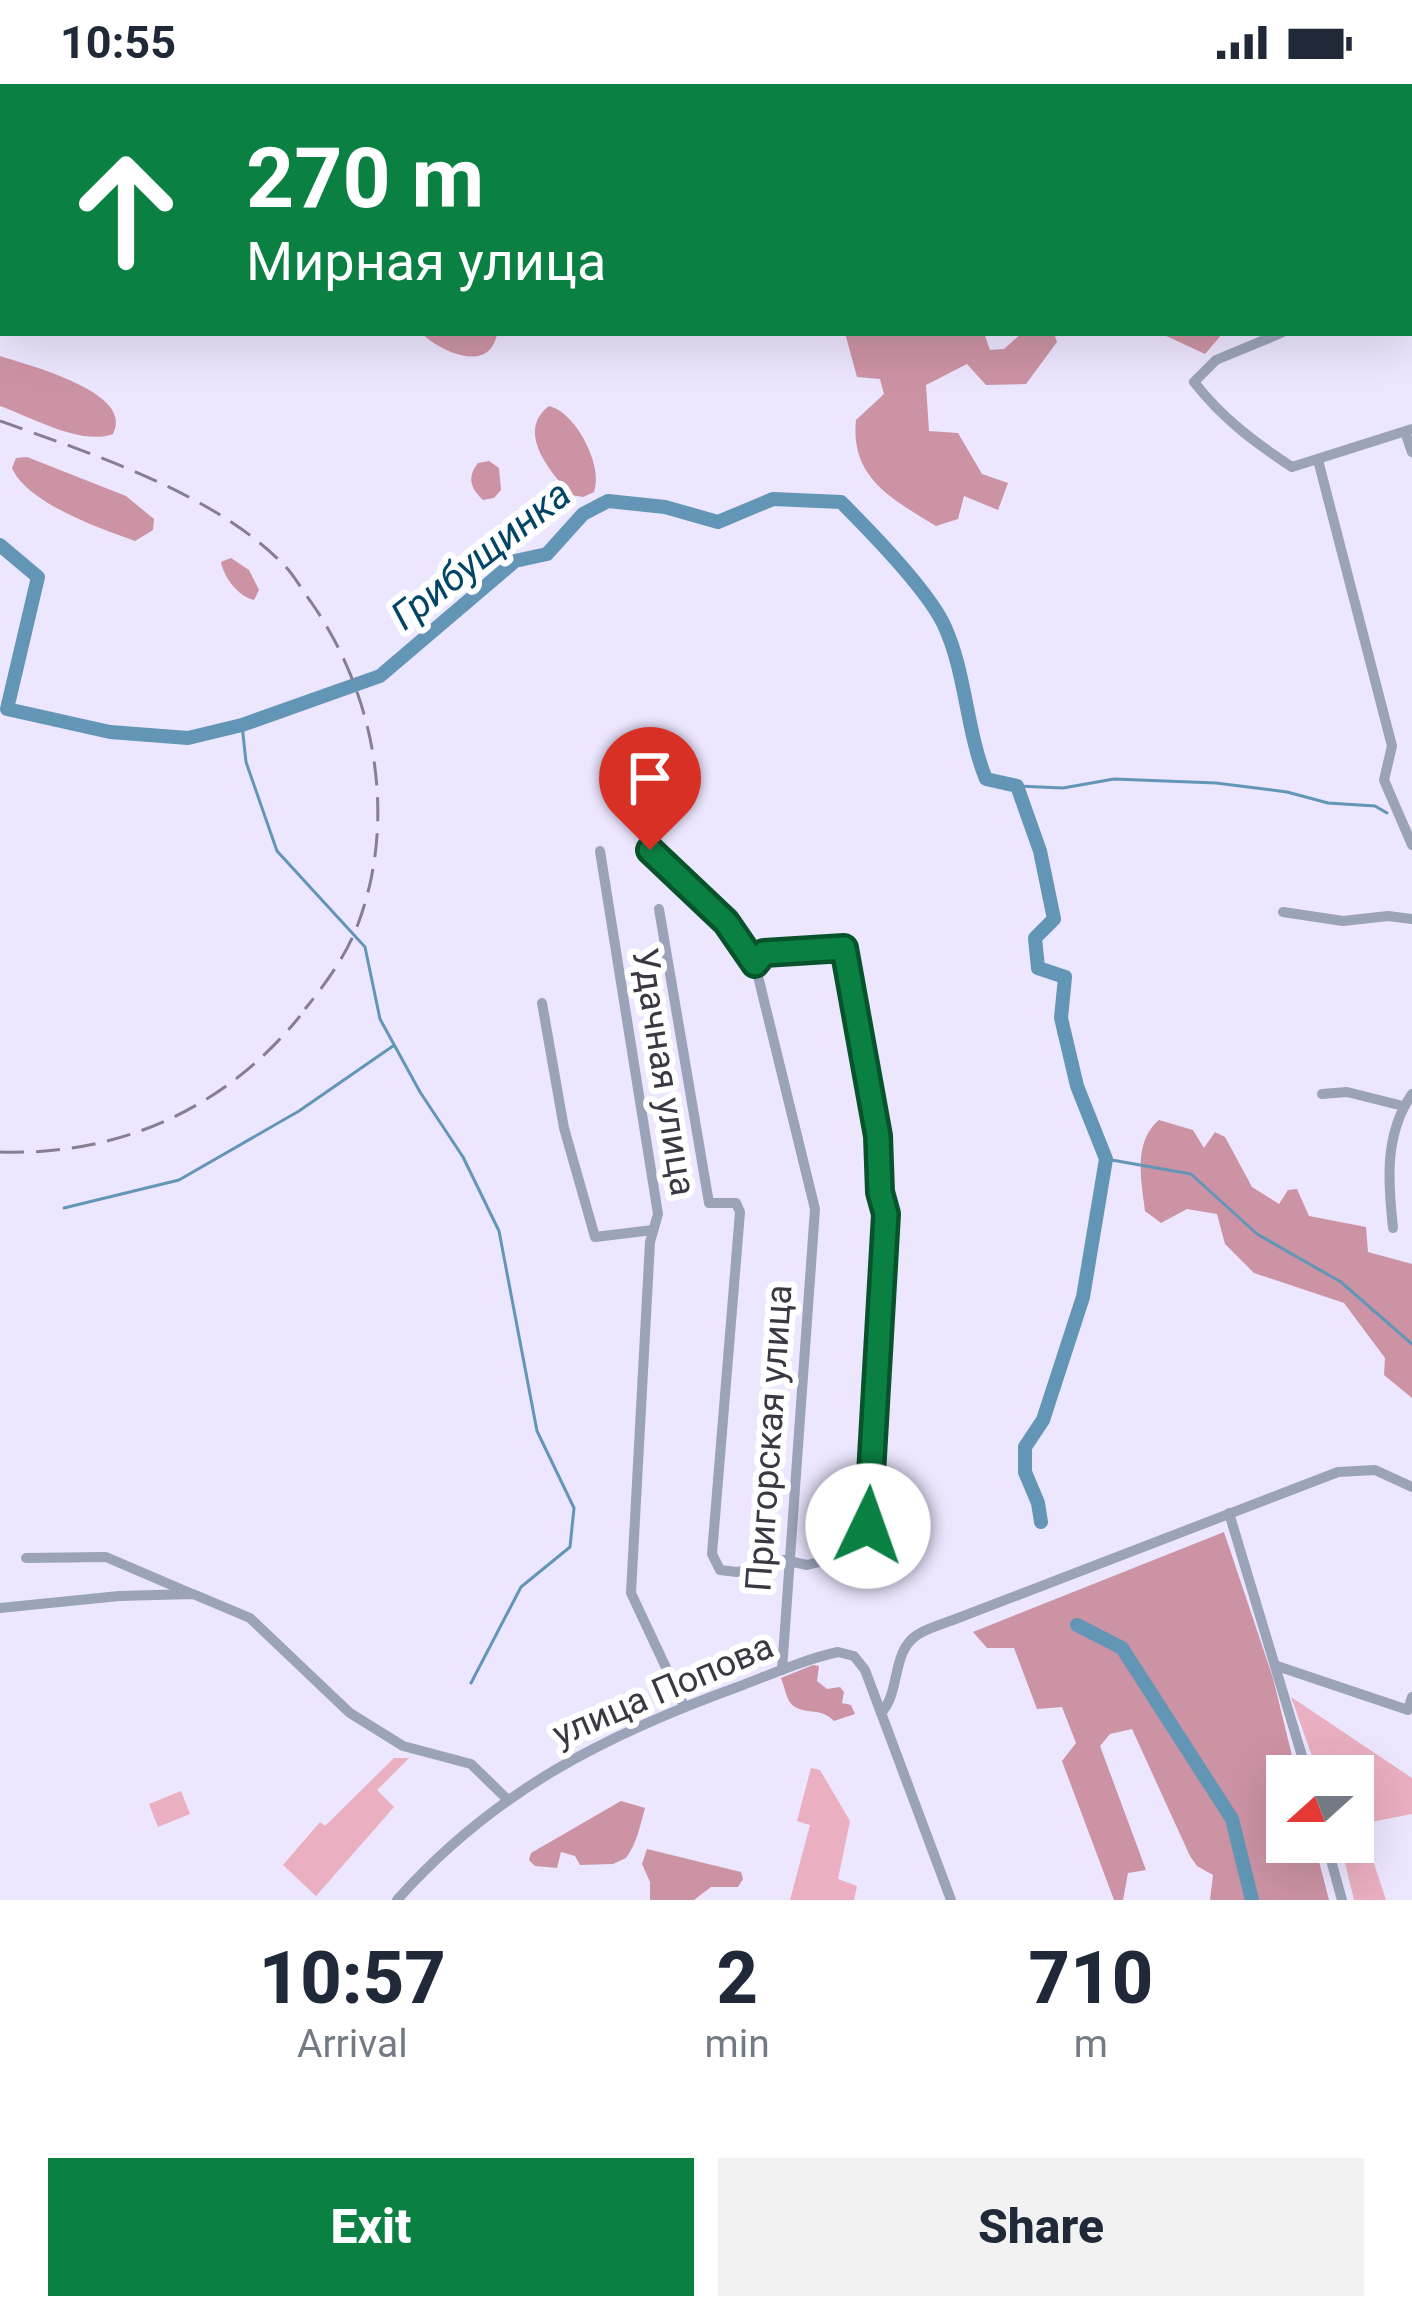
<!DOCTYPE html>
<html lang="en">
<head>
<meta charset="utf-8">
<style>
	:root { --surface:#fff; --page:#f2f2f3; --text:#1f2937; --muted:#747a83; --accent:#0b8043 }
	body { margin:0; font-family:Roboto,sans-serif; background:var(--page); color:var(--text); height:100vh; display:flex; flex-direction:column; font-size:45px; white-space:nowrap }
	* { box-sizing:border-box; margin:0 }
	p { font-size:39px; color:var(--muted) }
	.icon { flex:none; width:66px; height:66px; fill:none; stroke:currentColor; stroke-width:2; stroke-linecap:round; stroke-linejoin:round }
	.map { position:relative; height:1816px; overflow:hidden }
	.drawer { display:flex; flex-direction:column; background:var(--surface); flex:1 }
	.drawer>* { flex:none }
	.hud { position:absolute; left:0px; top:0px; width:1413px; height:252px; box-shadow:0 12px 48px #0002; background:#0b8043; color:#fff; overflow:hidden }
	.needle { width:78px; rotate:249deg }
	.buttons { position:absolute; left:1266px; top:1671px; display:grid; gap:24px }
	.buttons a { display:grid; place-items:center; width:108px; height:108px; border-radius:0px; background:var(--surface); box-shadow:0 12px 48px #0002; font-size:60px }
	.pin { position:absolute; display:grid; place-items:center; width:102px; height:102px; color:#fff; margin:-123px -51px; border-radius:50% 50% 50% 0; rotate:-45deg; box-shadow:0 0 12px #0007 }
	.pin .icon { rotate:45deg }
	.me { position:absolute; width:132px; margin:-66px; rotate:3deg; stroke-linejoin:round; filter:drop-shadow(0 0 9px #0008) }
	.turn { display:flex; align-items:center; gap:42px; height:252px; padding:0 48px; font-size:54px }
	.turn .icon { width:156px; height:156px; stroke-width:2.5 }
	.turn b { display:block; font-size:84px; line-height:102px }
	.eta { display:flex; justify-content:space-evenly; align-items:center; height:204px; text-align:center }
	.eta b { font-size:72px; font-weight:800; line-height:84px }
	.action { display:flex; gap:24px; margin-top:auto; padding:24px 48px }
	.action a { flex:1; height:138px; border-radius:0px; background:var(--accent); color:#fff; font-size:48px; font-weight:800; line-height:138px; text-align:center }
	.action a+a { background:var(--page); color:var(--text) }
	.status { display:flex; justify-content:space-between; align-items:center; height:84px; padding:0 60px; background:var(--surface); direction:ltr }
	.status svg { height:33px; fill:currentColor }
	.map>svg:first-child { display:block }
</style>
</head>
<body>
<div class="status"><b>10:55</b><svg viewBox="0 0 49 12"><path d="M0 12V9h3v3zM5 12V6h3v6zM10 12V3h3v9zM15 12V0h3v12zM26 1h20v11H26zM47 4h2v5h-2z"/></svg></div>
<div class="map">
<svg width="1412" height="1816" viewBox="0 0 1412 1816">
	<rect width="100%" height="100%" fill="#ece6fe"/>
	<g fill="#eaafc0">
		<path d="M1291,1613L1412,1694V1730L1361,1740L1386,1816H1354L1340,1758H1353V1692H1319Z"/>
		<path d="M394,1674H409L377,1706L394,1723L316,1812L283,1781L320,1738L325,1742Z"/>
		<path d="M811,1684L820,1686L850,1737L838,1795L857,1802L854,1816H790L810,1741L797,1737Z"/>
		<path d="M181,1707L190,1730L158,1743L149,1720Z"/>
	</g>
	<g fill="#cc93a4">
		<path d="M1248,0H1412V221L1410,3H1242Z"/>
		<path d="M421,249H497V250C489,291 440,267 421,249Z"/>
		<path d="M845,249H984L990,266L1004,265L1022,249H1054L1057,258L1026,300L986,301L967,280L926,301L929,347L958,349L982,390L1008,399L998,426L964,412L958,435L936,442C892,415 850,394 856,336L884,310L880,295L857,293Z"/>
		<path d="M1160,249H1223L1205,270Z"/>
		<path d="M0,272C27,281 136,308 113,350C81,362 31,333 0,322Z"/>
		<path d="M549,322C576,328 604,383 594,408L583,413L571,411C551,388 515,348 549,322Z"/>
		<path d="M27,373L126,412L154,435L153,446L135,457C99,444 27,419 12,384L16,374Z"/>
		<path d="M489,377L499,384L501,406L494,414L483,416C470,404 467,393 478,379Z"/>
		<path d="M231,474L249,486L259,506L254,516C238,512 224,494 221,478Z"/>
		<path d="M1159,1036L1193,1046L1204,1064L1215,1048L1225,1053L1252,1103L1279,1120L1288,1106L1297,1105L1309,1132L1366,1143L1368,1168L1412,1180V1314L1384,1291L1385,1274L1344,1219L1254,1189L1225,1160L1217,1130L1187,1125L1161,1139L1145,1127C1141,1096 1133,1058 1159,1036Z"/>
		<path d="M1224,1448L1273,1594L1297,1692H1287V1758H1314L1329,1816H1210L1213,1791L1197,1782L1190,1772L1132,1645L1110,1650L1100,1662L1146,1786L1128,1789L1123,1816H1114L1062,1677L1076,1659L1062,1623L1037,1625L1014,1564H987L973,1548Z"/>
		<path d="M813,1581L819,1582L817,1597L827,1605L840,1603L844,1608L842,1619L851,1621L855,1630L834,1637C820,1623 809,1631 795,1623C786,1618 785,1603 781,1594Z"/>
		<path d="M621,1717L645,1724C640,1742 637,1759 626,1774L613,1780L580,1781L575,1772L561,1768L557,1784L535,1782L529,1776L531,1769Z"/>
		<path d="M647,1765L741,1788L743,1795L738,1803H711L694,1816H650V1798L642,1780Z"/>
	</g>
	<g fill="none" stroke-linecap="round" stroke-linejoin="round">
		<g stroke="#6396b6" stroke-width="3">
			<path d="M242,641L246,678L277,767L365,863L380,935L420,1008L463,1073L499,1147L537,1347L574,1424L570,1463L521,1503L471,1599"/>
			<path d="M1017,702L1063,704L1114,695L1216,699L1287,708L1328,719L1375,722L1387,729"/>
			<path d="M1106,1075L1191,1090L1257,1150L1341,1198L1412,1260"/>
			<path d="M64,1124L179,1096L299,1027L393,962"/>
		</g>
		<g stroke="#6396b6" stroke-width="14">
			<path d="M0,461L38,493L7,625L110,648L188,654L242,641L380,592L515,477L547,470L583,430L608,417L665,423L718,438L773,415L841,418C870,447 927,505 944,541C966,588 966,646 986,695L1017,702L1040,767L1054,835L1035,854L1038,884L1065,893L1061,934L1077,1002L1106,1075L1083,1213L1043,1336L1025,1363V1388L1038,1419L1041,1438"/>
			<path d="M1077,1541L1122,1564L1232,1735L1252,1816"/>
		</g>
		<g stroke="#9aa3b8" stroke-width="10">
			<path d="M938,0L939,3"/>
			<path d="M369,3L381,0"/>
			<path d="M1281,249L1216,276L1194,298C1222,334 1254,358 1292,383L1412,345"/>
			<path d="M1405,348L1412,368"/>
			<path d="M1318,376L1392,662L1384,696L1412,761"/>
			<path d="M650,766L726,838L755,880L815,1125L782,1586"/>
			<path d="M600,767L658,1130L650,1158L631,1509L684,1622"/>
			<path d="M659,825L709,1119H736L740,1128L712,1470L720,1486L737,1488L784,1476L807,1481L853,1470L868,1442L887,1130L880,1108L878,1052L844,864L764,869L755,880"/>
			<path d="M1283,828L1343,837L1388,832L1412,835"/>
			<path d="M542,919L564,1044L595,1153L653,1146"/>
			<path d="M1322,1010L1347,1008L1403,1022"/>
			<path d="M1393,1144C1388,1098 1384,1050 1412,1010"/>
			<path d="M1229,1429L1308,1692"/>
			<path d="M26,1474L106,1473L190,1509"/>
			<path d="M0,1524L119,1512L193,1510L250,1534L350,1629L403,1662L471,1680L508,1716"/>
			<path d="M1277,1582L1408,1626L1412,1613"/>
			<path d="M881,1629C901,1608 891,1568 917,1551C928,1544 942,1540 953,1536L1338,1388L1375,1386L1412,1403"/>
			<path d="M1326,1758L1342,1816"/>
			<path d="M397,1816C495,1706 607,1650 743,1601C774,1589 806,1575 838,1568L854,1572L865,1586L951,1816"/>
		</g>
		<g stroke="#848091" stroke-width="3" stroke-dasharray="24 12" stroke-linecap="butt">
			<path d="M0,337C92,370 214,409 284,481C294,491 302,506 311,518C375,609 398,734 358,840C346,872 326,899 305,925"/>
			<path d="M0,1068C119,1072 225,1025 300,932"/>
		</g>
	</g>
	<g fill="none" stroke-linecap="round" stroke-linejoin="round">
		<g stroke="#07532c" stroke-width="30">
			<path id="route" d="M650,766L726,838L755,880L764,869L844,864L878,1052L880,1108L886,1130L868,1442"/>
		</g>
		<use href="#route" stroke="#0b8043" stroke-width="21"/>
	</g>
	<g text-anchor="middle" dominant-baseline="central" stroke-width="12" stroke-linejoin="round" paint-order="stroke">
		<g font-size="36" fill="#3b3843" stroke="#fff">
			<text transform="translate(664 988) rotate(81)">Удачная улица</text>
			<text transform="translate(769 1354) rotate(-86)">Пригорская улица</text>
			<text transform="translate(663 1606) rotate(-23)">улица Попова</text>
		</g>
		<g font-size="39" font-style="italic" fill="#004565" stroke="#fff">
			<text transform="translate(481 471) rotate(-38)">Грибущинка</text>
		</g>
	</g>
</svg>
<div class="buttons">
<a><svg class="needle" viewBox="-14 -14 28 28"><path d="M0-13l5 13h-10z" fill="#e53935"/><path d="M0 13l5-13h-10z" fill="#747a83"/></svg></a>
</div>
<div class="pin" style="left:650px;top:766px;background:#d93025"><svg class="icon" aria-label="arrive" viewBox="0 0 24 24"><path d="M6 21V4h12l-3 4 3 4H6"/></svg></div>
<svg class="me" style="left:868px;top:1442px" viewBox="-20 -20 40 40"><circle r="19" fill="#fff"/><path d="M0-13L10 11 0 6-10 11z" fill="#0b8043"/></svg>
<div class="hud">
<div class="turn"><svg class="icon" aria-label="ahead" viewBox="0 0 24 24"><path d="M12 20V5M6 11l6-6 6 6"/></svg><div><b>270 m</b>Мирная улица</div></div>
</div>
</div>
<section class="drawer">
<div class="eta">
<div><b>10:57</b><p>Arrival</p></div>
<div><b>2</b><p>min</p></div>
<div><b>710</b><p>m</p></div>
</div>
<div class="action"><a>Exit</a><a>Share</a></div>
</section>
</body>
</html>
